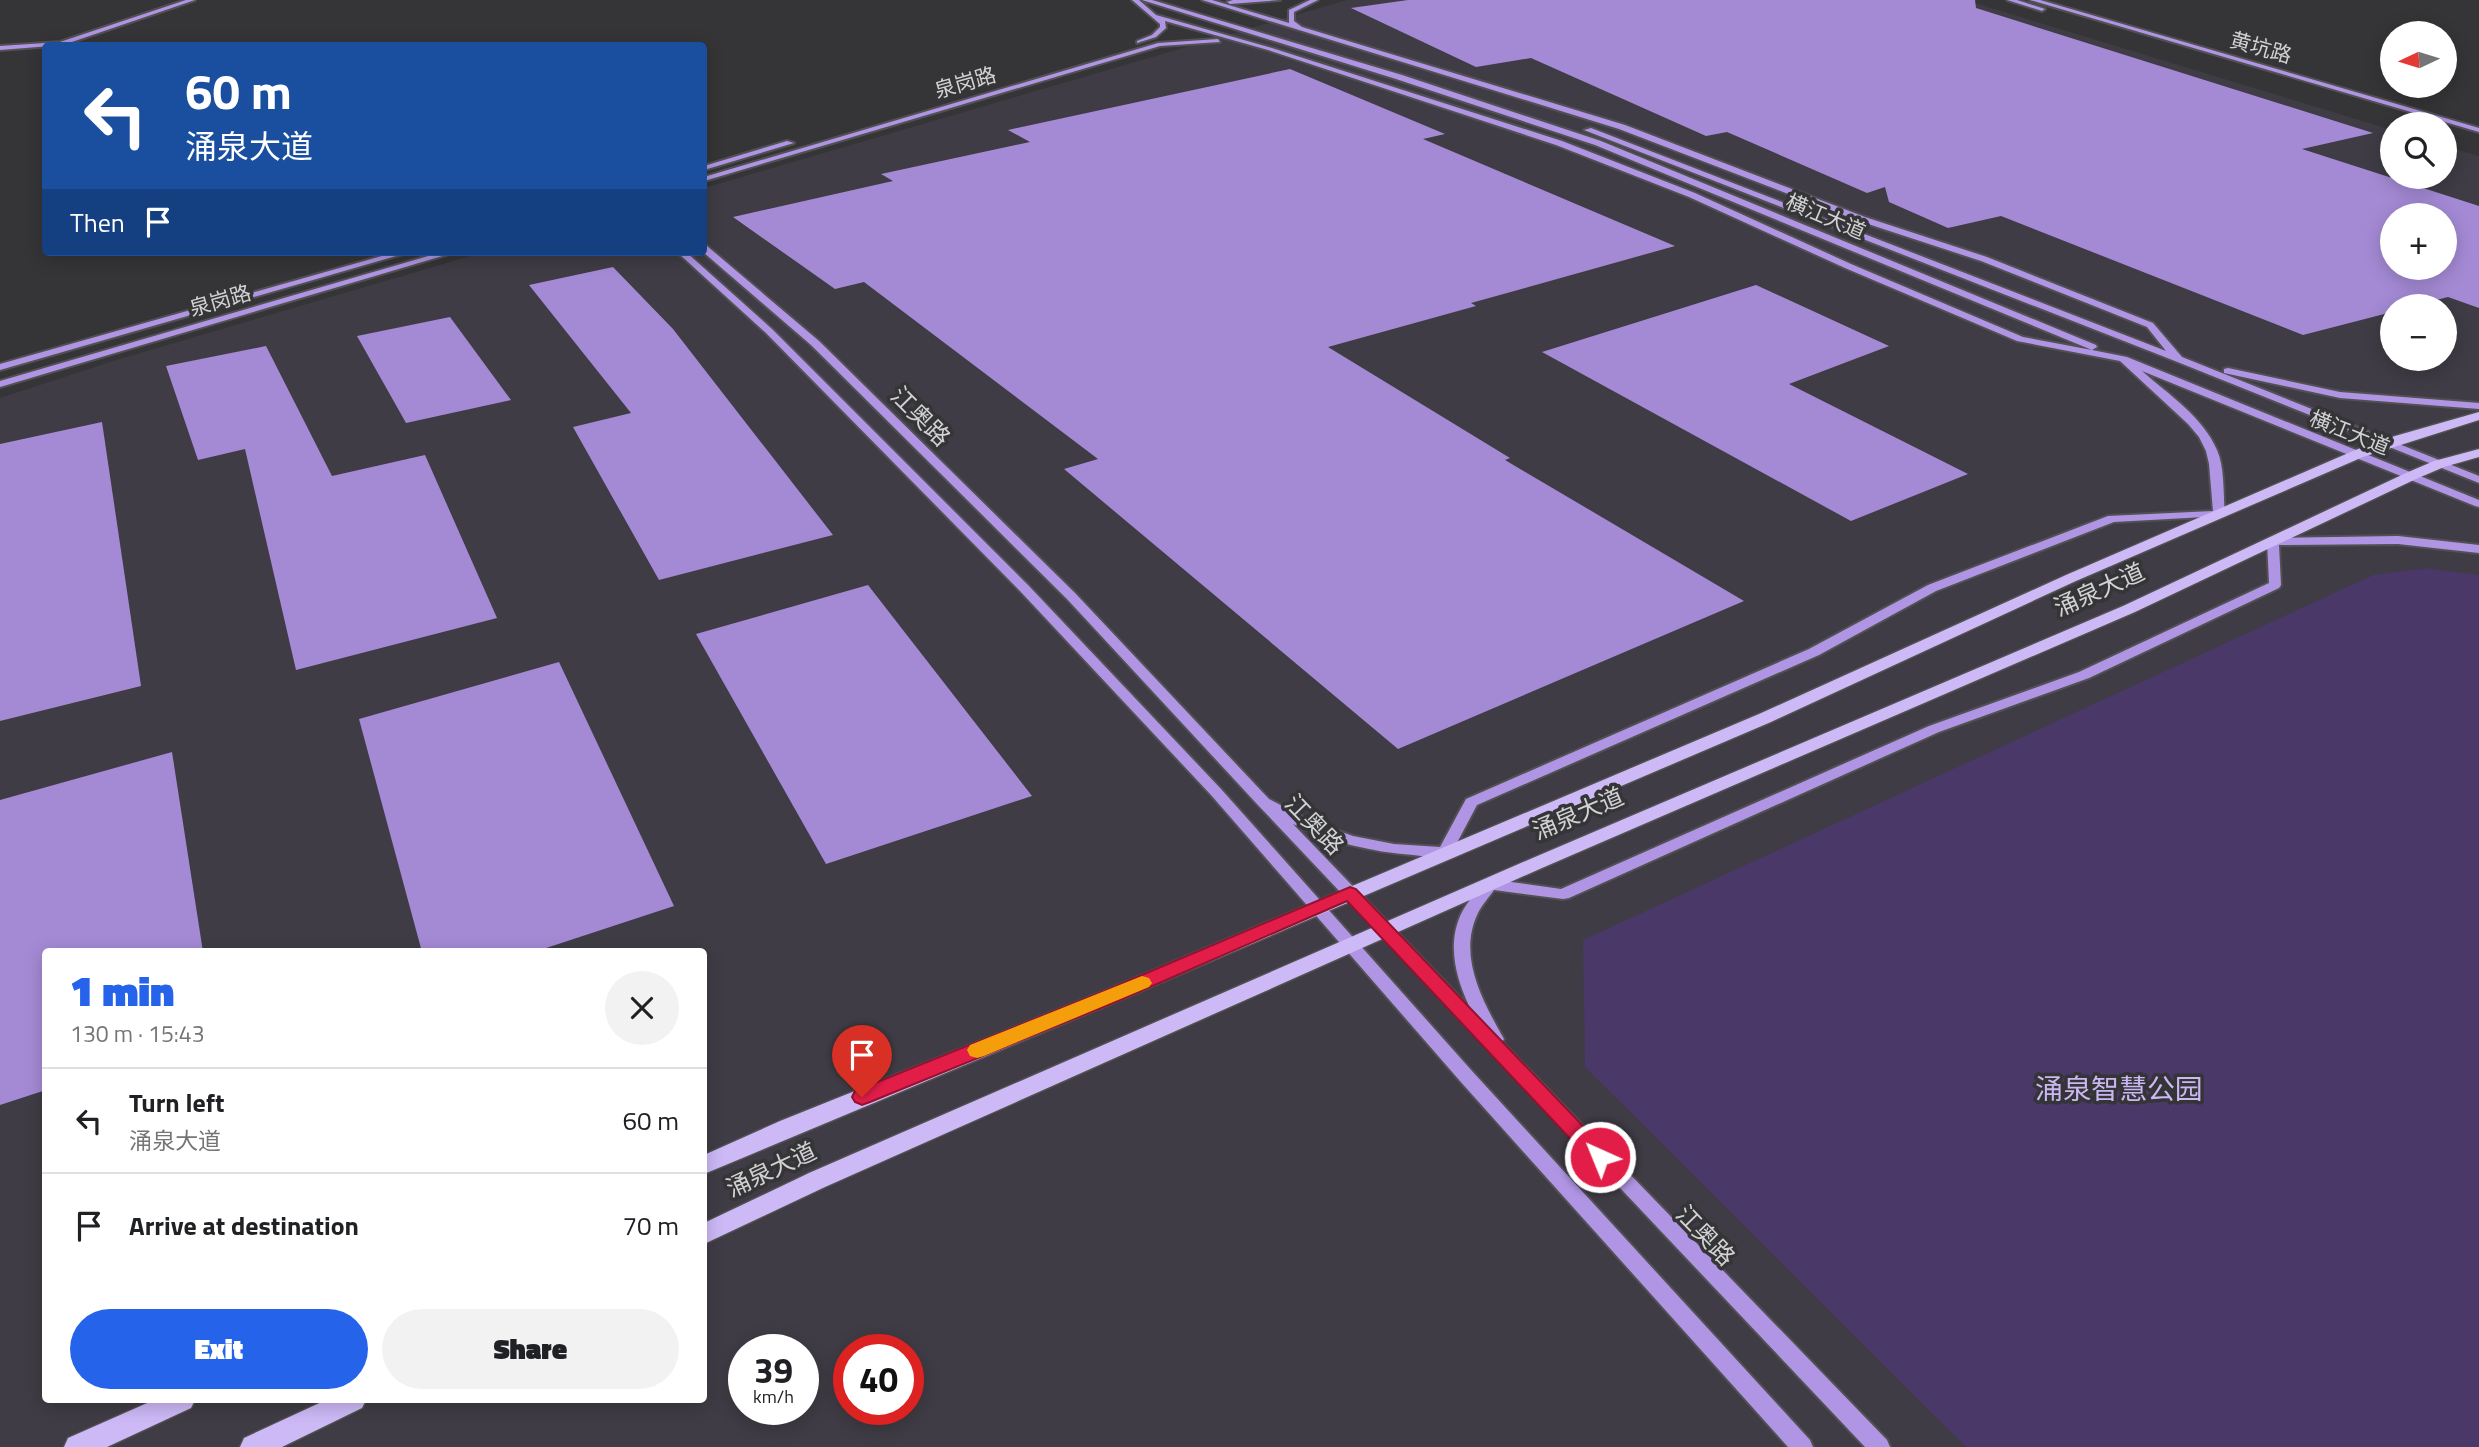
<!DOCTYPE html>
<html lang="en">
<head>
<meta charset="utf-8">
<style>
	:root { --surface:#fff; --page:#f2f2f2; --text:#202124; --muted:#757577; --line:#e0e0e0; --accent:#2563eb }
	body { margin:0; font-family:"Titillium Web","Noto Sans SC",sans-serif; background:var(--page); color:var(--text); height:100vh; display:flex; flex-direction:column; font-size:26px; white-space:nowrap }
	* { box-sizing:border-box; margin:0 }
	p { font-size:23px; color:var(--muted) }
	.icon { flex:none; width:38px; height:38px; fill:none; stroke:currentColor; stroke-width:2; stroke-linecap:round; stroke-linejoin:round }
	.map { position:relative; flex:1; overflow:hidden }
	.details { position:absolute; left:42px; top:948px; width:665px; height:455px; display:flex; flex-direction:column; background:var(--surface); border-radius:7px; box-shadow:0 4px 18px #0003 }
	.details>* { flex:none }
	.top-card { position:absolute; left:42px; top:42px; width:665px; height:214px; border-radius:7px; box-shadow:0 4px 18px #0003; background:#1a4fa0; color:#fff; overflow:hidden }
	.needle { width:46px; rotate:266deg }
	.tools { position:absolute; left:2380px; top:21px; display:grid; gap:14px }
	.tools a { display:grid; place-items:center; width:77px; height:77px; border-radius:50%; background:var(--surface); box-shadow:0 4px 18px #0003; font-size:35px }
	.speed { position:absolute; left:728px; top:1334px; display:flex; gap:14px; font-size:35px; font-weight:700; text-align:center }
	.speed>* { display:grid; place-content:center; width:91px; height:91px; border-radius:50%; background:var(--surface); box-shadow:0 4px 18px #0003; line-height:1 }
	.speed small { font-size:18px; font-weight:400 }
	.speed .limit { border:10px solid #d22; background:#fff; color:#111 }
	.pin { position:absolute; display:grid; place-items:center; width:60px; height:60px; color:#fff; margin:-72px -30px; border-radius:50% 50% 50% 0; rotate:-45deg; box-shadow:0 0 7px #0007 }
	.pin .icon { rotate:45deg }
	.me { position:absolute; width:77px; margin:-38px; rotate:316deg; stroke-linejoin:round; filter:drop-shadow(0 0 5px #0008) }
	.turn { display:flex; align-items:center; gap:24px; height:147px; padding:0 28px; font-size:32px }
	.turn .icon { width:91px; height:91px; stroke-width:2.5 }
	.turn b { display:block; font-size:49px; line-height:60px }
	.then { display:flex; align-items:center; height:66px; padding:0 28px; background:#0003; gap:14px; font-size:26px }
	.round { display:grid; place-items:center; flex:none; width:74px; height:74px; border-radius:37px; background:var(--page) }
	.overview { display:flex; align-items:center; justify-content:space-between; height:119px; padding:0 28px }
	h1 { font-size:42px; font-weight:800; line-height:52px; color:var(--accent) }
	.primary-button { display:flex; gap:14px; margin-top:auto; padding:14px 28px }
	.primary-button a { flex:1; height:80px; border-radius:42px; background:var(--accent); color:#fff; font-size:28px; font-weight:800; line-height:80px; text-align:center }
	.primary-button a+a { background:var(--page); color:var(--text) }
	ul { padding:0; list-style:none }
	li { display:flex; align-items:center; gap:21px; height:105px; padding:0 28px; border-top:2px solid var(--line) }
	li div { flex:1 }
	li b { display:block; font-size:26px }
	li em { font-style:normal }
	.map>svg:first-child { display:block }
</style>
</head>
<body>
<div class="map">
<svg width="2479" height="1447" viewBox="0 0 2479 1447">
	<rect width="100%" height="100%" fill="#353437"/>
	<path fill="#3f3c45" fill-rule="evenodd" d="M1347,0H1965L2392,130V177H2445V146L2479,156V1447H0V398L113,361L484,252H704V188ZM2392,215H2445V268H2392ZM2392,306H2445V359H2392ZM46,952H704V1400H46ZM744,1349H803V1409H744ZM849,1349H908V1409H849Z"/>
	<path fill="#493868" d="M2427,568L2479,575V1447H1966L1585,1067L1583,940L2373,575Z"/>
	<g fill="#a48ad5" fill-rule="evenodd">
		<path d="M1408,0H1975L1976,8L2373,133L2302,149L2479,206V308L2448,297L2413,306H2392V312L2303,335L2001,216L1948,228L1889,202L1885,187L1867,193L1727,132L1706,136L1531,58L1476,67L1351,8ZM2392,215H2445V268H2392Z"/>
		<path d="M1290,69L1445,134L1423,139L1675,246L1471,303L1476,306L1328,347L1510,458L1505,460L1744,601L1398,749L1064,469L1098,459L864,282L835,289L733,217L893,181L881,174L1030,142L1008,130Z"/>
		<path d="M613,267L673,329L833,535L659,580L573,427L631,413L529,285Z"/>
		<path d="M1756,285L1889,346L1789,384L1968,474L1851,521L1542,352Z"/>
		<path d="M450,317L511,400L406,423L357,336Z"/>
		<path d="M266,346L332,476L425,455L497,618L296,670L245,449L198,460L166,366Z"/>
		<path d="M102,422L141,686L0,721V444Z"/>
		<path d="M868,585L1032,796L826,864L696,634Z"/>
		<path d="M559,662L674,906L534,952H422L359,719Z"/>
		<path d="M172,752L203,952H46V1090L0,1105V800Z"/>
	</g>
	<g fill="none" stroke-linecap="round" stroke-linejoin="round">
		<g stroke="#515053" stroke-width="4">
			<g id="secondary">
				<path d="M186,0H195L63,45L0,50V46L60,42Z"/>
				<path d="M1132,0H1139L1156,15L1272,48L1562,141L1695,193L1851,264L2023,337L2092,350L1595,145L1396,79L1142,0H1152L1402,75L1601,141L2096,345L2097,347L2092,350L2127,357L2479,500V507L2475,506L2142,371C2168,394 2203,417 2217,450C2225,468 2223,494 2225,514L2223,516L2114,522L1936,591L1819,655L1477,805L1450,856C1439,859 1425,856 1413,855C1371,852 1331,842 1293,824L1470,1008C1456,978 1446,944 1462,912C1468,901 1477,891 1484,880L1490,879L1561,889L1929,726L2079,672L2269,583L2267,541L2269,538L2398,536L2479,545V553L2398,544L2279,545L2281,585L2279,588L2089,678L1939,732L1569,898L1563,899L1494,890C1489,897 1482,905 1478,913C1457,956 1483,1002 1504,1039L1502,1042L1887,1440L1890,1447H1865L1257,804L1067,599L811,345L703,252L704,245L707,246L819,341L1075,593L1269,799L1313,822L1353,836L1394,844L1440,847L1466,799L1809,649L1928,585L2108,516L2213,511L2209,464L2206,451L2199,437L2188,424L2120,361L2017,341L1845,268L1689,197L1556,145L1268,50L1165,21L1166,28L1156,37L1137,43V41L1152,35L1160,27V24Z"/>
				<path d="M1202,0H1212L1289,23V10L1310,0H1318L1294,12V21L1302,27L1625,125L1865,217L1987,257L2153,323L2182,357L2479,476V483L2175,361L1584,130L1591,128L2166,351L2147,327L1981,261L1859,221L1619,129Z"/>
				<path d="M1280,0L1230,4L1227,2L1233,0Z"/>
				<path d="M2007,0H2017L2045,9L2042,11Z"/>
				<path d="M2030,0H2040L2479,128V132Z"/>
				<path d="M1218,39L1220,42L1160,46L704,181V177L1158,43Z"/>
				<path d="M787,141L794,143L704,170V166Z"/>
				<path d="M396,252H410L0,370V364Z"/>
				<path d="M442,252H456L0,387V381Z"/>
				<path d="M677,252H686L772,329L1028,585L1221,789L1472,1071L1810,1440L1813,1447H1788L1460,1081L1211,795L1020,591L766,333Z"/>
				<path d="M2228,368L2340,392L2479,403V409L2340,398L2224,373V369Z"/>
			</g>
		</g>
		<g stroke="#515053" stroke-width="3">
			<g id="primary">
				<path d="M2479,412V420L2363,457L2076,581L1771,722L1118,1001L704,1174V1155L780,1121L1104,991L1759,714L2066,575L2353,451L2381,440Z"/>
				<path d="M2479,449V457L2444,467L2416,479L2135,612L1542,868L825,1187L704,1244V1223L809,1173L1528,860L2123,606L2406,473L2434,461Z"/>
				<path d="M154,1400H195L191,1408L107,1447H64L68,1438Z"/>
				<path d="M326,1400H366L362,1408L282,1447H240L244,1438Z"/>
			</g>
		</g>
		<use href="#secondary" fill="#b095e4" fill-rule="evenodd"/>
		<use href="#primary" fill="#cdb9f6" fill-rule="evenodd"/>
	</g>
	<path fill="#e11d48" stroke="#92132f" stroke-width="2" d="M1350,887L1356,889L1607,1151L1610,1157L1607,1162L1600,1165L1592,1162L1347,901L1118,1001L870,1102L862,1105L855,1102L852,1097L855,1091L1104,991Z"/>
	<path fill="#f59e0b" d="M1142,976L1149,978L1152,983L1149,987L984,1056L977,1058L970,1056L967,1050L970,1045Z"/>
	<g text-anchor="middle" dominant-baseline="central" stroke-width="7" stroke-linejoin="round" paint-order="stroke">
		<g font-size="21" fill="#d2d2d4" stroke="#353437">
			<text transform="translate(2261 47) rotate(16)">黄坑路</text>
			<text transform="translate(965 82) rotate(-16)">泉岗路</text>
			<text transform="translate(1826 216) rotate(23)">横江大道</text>
			<text transform="translate(220 300) rotate(-16)">泉岗路</text>
			<text transform="translate(2350 432) rotate(22)">横江大道</text>
		</g>
		<g font-size="24" fill="#d2d2d4" stroke="#353437">
			<text transform="translate(921 416) rotate(45)">江奥路</text>
			<text transform="translate(2099 589) rotate(-24)">涌泉大道</text>
			<text transform="translate(1578 813) rotate(-23)">涌泉大道</text>
			<text transform="translate(1315 824) rotate(46)">江奥路</text>
			<text transform="translate(771 1169) rotate(-25)">涌泉大道</text>
			<text transform="translate(1706 1235) rotate(46)">江奥路</text>
		</g>
		<g font-size="28" fill="#cab7f3" stroke="#353437">
			<text x="2119" y="1088">涌泉智慧公园</text>
		</g>
	</g>
</svg>
<div class="tools">
<a><svg class="needle" viewBox="-14 -14 28 28"><path d="M0-13l5 13h-10z" fill="#e53935"/><path d="M0 13l5-13h-10z" fill="#757577"/></svg></a>
<a><svg class="icon" aria-label="search" viewBox="0 0 24 24"><circle cx="10" cy="10" r="6"/><path d="M15 15l6 6"/></svg></a>
<a>+</a>
<a>−</a>
</div>
<div class="speed"><div>39<small>km/h</small></div><div class="limit">40</div></div>
<div class="pin" style="left:862px;top:1097px;background:#d93025"><svg class="icon" aria-label="arrive" viewBox="0 0 24 24"><path d="M6 21V4h12l-3 4 3 4H6"/></svg></div>
<svg class="me" style="left:1600px;top:1157px" viewBox="-20 -20 40 40"><circle r="17" fill="#e11d48" stroke="#fff" stroke-width="3"/><path d="M0-11L8 9 0 5-8 9z" fill="#fff"/></svg>
<div class="top-card">
<div class="turn"><svg class="icon" aria-label="left" viewBox="0 0 24 24"><path d="M17 20v-9H6M10 6l-5 5 5 5"/></svg><div><b>60 m</b>涌泉大道</div></div>
<div class="then">Then<svg class="icon" aria-label="arrive" viewBox="0 0 24 24"><path d="M6 21V4h12l-3 4 3 4H6"/></svg></div>
</div>
<section class="details">
<div class="overview"><div><h1>1 min</h1><p>130 m · 15:43</p></div><a class="round"><svg class="icon" aria-label="close" viewBox="0 0 24 24"><path d="M6 6l12 12M18 6L6 18"/></svg></a></div>
<ul>
<li><svg class="icon" aria-label="left" viewBox="0 0 24 24"><path d="M17 20v-9H6M10 6l-5 5 5 5"/></svg><div><b>Turn left</b><p>涌泉大道</p></div><em>60 m</em></li>
<li><svg class="icon" aria-label="arrive" viewBox="0 0 24 24"><path d="M6 21V4h12l-3 4 3 4H6"/></svg><div><b>Arrive at destination</b></div><em>70 m</em></li>
</ul>
<div class="primary-button"><a>Exit</a><a>Share</a></div>
</section>
</div>
</body>
</html>
